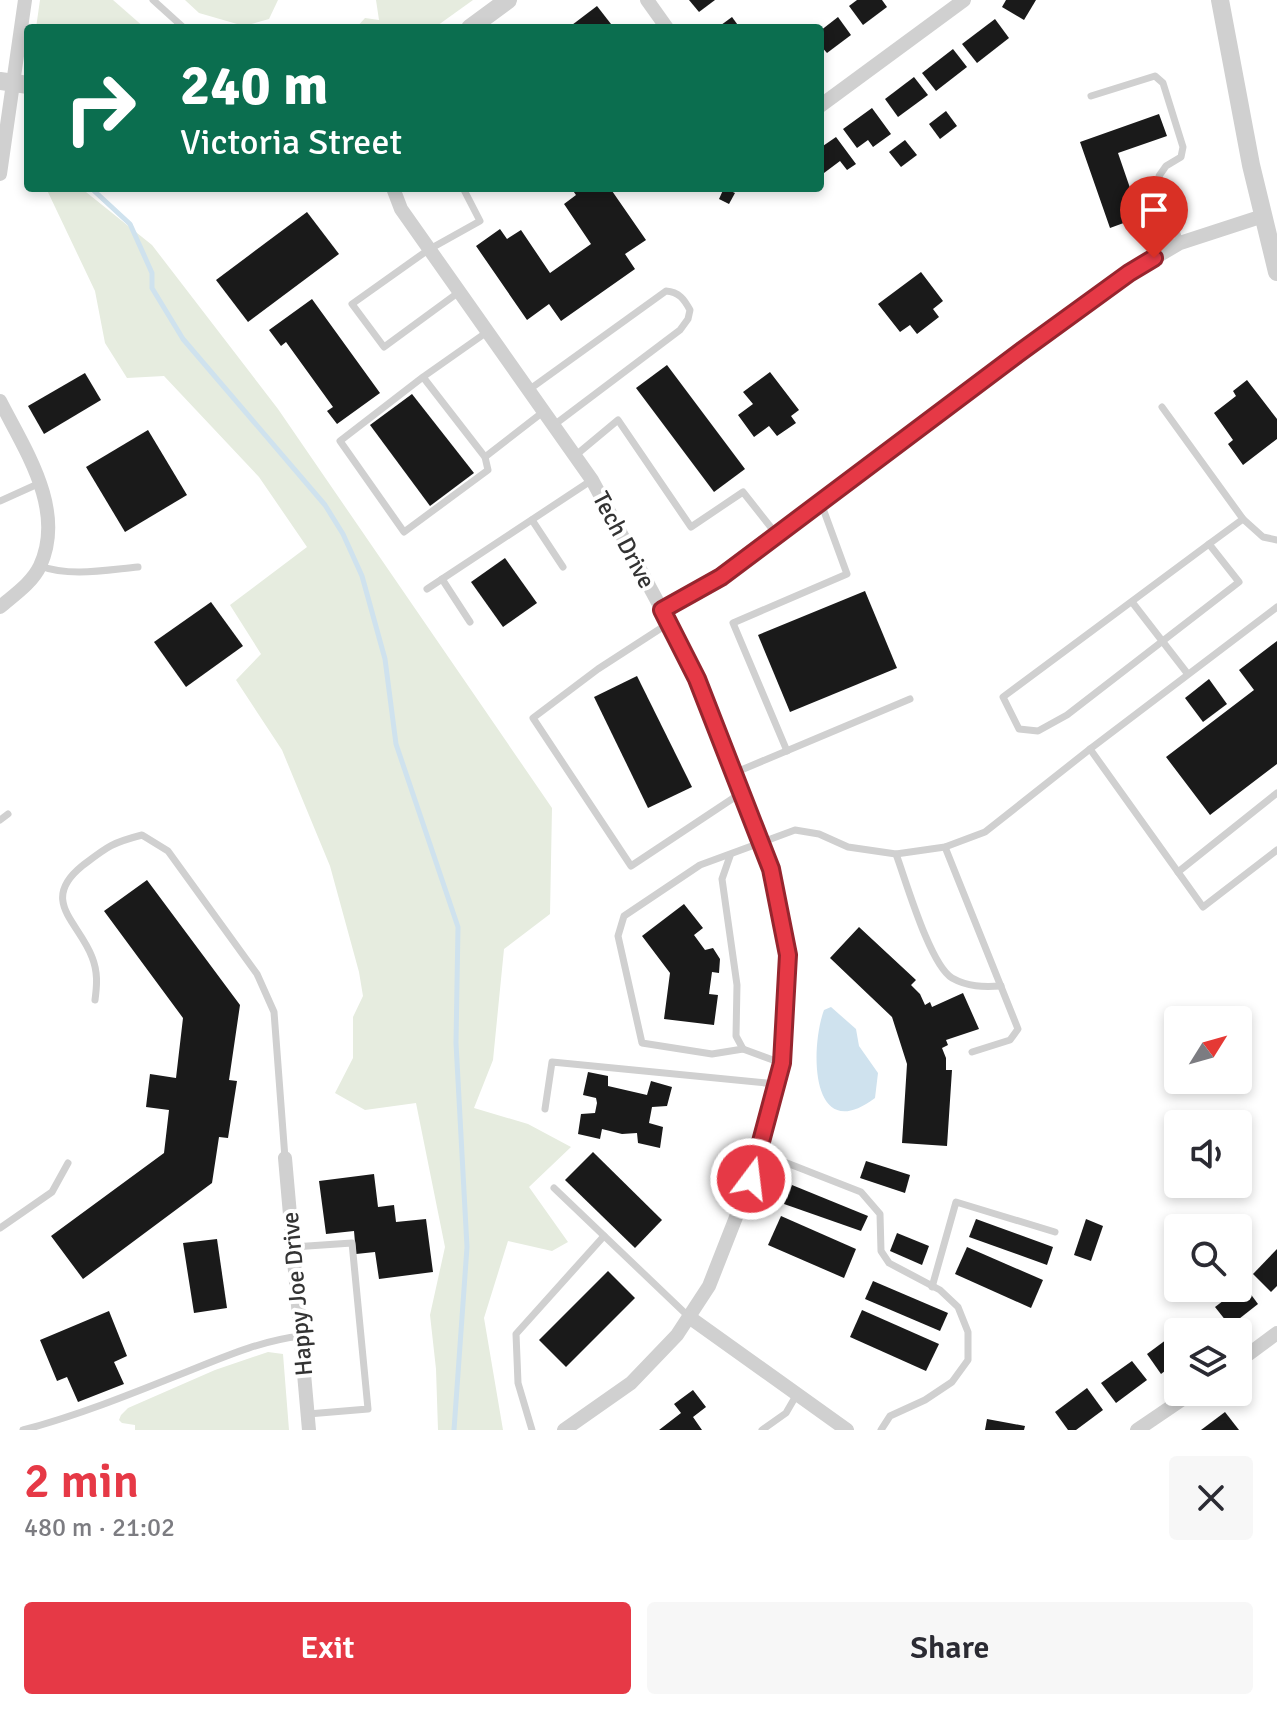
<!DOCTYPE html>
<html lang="en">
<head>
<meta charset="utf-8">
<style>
	:root { --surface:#fff; --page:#f7f7f7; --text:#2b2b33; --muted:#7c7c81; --accent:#e63946 }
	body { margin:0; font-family:Signika,sans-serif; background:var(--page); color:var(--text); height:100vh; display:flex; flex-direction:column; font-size:30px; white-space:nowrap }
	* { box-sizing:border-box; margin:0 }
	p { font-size:26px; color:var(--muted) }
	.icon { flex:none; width:44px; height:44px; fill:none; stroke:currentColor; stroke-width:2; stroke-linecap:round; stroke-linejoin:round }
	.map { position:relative; height:1430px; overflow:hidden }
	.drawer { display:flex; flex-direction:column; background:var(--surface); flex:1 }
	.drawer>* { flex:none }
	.guide { position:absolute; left:24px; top:24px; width:800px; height:168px; border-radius:8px; box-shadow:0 4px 12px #0003; background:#0b6e4f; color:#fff; overflow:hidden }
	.needle { width:52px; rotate:53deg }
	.buttons { position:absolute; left:1164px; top:1006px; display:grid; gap:16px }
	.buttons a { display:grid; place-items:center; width:88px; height:88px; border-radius:8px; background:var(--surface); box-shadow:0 4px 12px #0003; font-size:40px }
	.pin { position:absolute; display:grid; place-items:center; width:68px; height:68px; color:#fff; margin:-82px -34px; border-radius:50% 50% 50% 0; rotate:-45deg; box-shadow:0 0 8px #0007 }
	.pin .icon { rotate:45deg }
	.me { position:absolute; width:88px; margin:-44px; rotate:15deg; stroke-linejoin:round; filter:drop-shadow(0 0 6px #0008) }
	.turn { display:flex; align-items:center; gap:28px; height:168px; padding:0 24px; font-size:36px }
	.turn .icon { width:104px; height:104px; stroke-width:2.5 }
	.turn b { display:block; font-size:56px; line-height:68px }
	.round { display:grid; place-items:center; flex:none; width:84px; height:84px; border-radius:8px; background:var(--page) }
	.headline { display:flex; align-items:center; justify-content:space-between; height:136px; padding:0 24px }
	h1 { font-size:48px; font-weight:600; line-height:60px; color:var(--accent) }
	.button { display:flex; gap:16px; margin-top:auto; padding:16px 24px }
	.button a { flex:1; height:92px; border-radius:8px; background:var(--accent); color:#fff; font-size:32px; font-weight:600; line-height:92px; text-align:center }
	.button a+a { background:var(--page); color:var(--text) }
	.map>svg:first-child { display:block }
</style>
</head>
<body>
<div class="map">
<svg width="1277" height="1430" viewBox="0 0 1277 1430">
	<rect width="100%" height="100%" fill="#fff"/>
	<g fill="#e6ecdf">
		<path d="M40,0H113L145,28H36Z"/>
		<path d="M185,0H278L269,19L244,26L199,13Z"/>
		<path d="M376,0H473L434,28H356L365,18L379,20Z"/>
		<path d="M46,188H81L152,245L278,409L552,808L550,914L504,949L493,1060L474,1108L528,1124L571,1147L529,1187L568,1242L552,1251L508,1241L484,1318L503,1430H438L436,1369L430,1315L445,1247L416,1103L365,1110L335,1093L353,1058V1017L363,996L359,972L330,866L282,750L236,680L261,654L230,605L307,547L259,477L164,376L127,378L105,343L95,291Z"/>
		<path d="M268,1352L283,1354L289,1430H135V1425L122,1423L119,1420L121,1415L128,1408L215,1370Z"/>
	</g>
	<path fill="#cfe2ee" d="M831,1007L856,1029L859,1046L878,1073L875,1098C810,1147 810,1048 824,1010Z"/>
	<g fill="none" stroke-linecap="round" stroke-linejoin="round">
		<path stroke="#cfe2ee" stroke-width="5" d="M91,188L130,224L152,273V288L183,339L325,505L343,534L362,576L385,659L396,744L458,927L456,1043L467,1247L454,1430"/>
	</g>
	<g fill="#1a1a1a">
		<path d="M689,0H715L699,12Z"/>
		<path d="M857,0H882L887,7L863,25L849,6Z"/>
		<path d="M1006,0H1036L1024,20L1002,7Z"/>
		<path d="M597,6L611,24L605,28H568Z"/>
		<path d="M732,17L740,28H717Z"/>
		<path d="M838,17L851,35L827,53L820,45V31Z"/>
		<path d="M995,19L1009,38L977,63L962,44Z"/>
		<path d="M953,49L967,67L936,91L922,73Z"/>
		<path d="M914,77L928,95L898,117L885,99Z"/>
		<path d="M872,108L891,134L873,147L868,140L857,148L843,129Z"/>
		<path d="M946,111L957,126L940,139L929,124Z"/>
		<path d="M1159,114L1167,136L1118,153L1140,217L1110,228L1080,142Z"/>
		<path d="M836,137L856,164L847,170L840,161L820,176V148Z"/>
		<path d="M905,140L917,155L901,167L889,152Z"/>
		<path d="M571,188H610L646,240L625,254L635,269L561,321L549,304L527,320L476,246L500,229L507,239L521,230L550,273L591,244L564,204L576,195Z"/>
		<path d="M724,188L735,193L729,204L719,199Z"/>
		<path d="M307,212L339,254L248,322L216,280Z"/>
		<path d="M921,272L943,301L933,309L939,317L917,334L910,325L900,332L878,304Z"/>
		<path d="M312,299L380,393L337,424L327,411L333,407L286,342L281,346L269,330Z"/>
		<path d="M667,365L745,469L714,492L636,388Z"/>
		<path d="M770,372L799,410L791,416L796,423L777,436L769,426L754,437L738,415L753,404L743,392Z"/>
		<path d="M85,373L101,400L44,434L28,406Z"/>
		<path d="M1247,380L1277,419V439L1243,465L1228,444L1233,440L1214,413L1236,396L1233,391Z"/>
		<path d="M412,394L474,473L430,506L370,425Z"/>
		<path d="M148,430L187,495L125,532L86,467Z"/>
		<path d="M505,558L537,603L503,627L471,582Z"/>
		<path d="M865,591L897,668L790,712L758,635Z"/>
		<path d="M211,602L243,646L186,687L154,642Z"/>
		<path d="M1277,641V764L1210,815L1166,757L1254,690L1239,670Z"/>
		<path d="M637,676L692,787L648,808L594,697Z"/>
		<path d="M1209,679L1227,704L1203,722L1185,698Z"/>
		<path d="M147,880L240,1005L229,1080L237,1081L228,1138L219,1137L212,1183L83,1279L51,1236L164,1153L169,1110L146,1107L150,1074L176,1078L183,1018L104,911Z"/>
		<path d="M684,904L703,928L694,935L705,950L713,948L720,959L719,973L712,972L709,994L718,995L714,1025L664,1019L670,973L642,936Z"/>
		<path d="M859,927L916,980L911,985L920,994L925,1005L930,1002L932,1007L963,993L979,1029L946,1040L948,1045L942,1048L946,1058V1070H952L947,1146L902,1143L907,1064L892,1017L830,958Z"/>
		<path d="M588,1072L608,1076V1086L647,1095L651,1081L672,1087L667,1106L652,1107L649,1123L663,1127L660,1148L638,1143L637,1133L622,1134L602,1129L600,1139L578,1134L581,1114L595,1113L597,1103L596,1098L583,1095Z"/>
		<path d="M593,1152L662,1220L635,1248L565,1180Z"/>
		<path d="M866,1161L910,1175L905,1193L860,1178Z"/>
		<path d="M374,1174L378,1207L394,1205L396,1222L426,1219L433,1272L379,1279L375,1252L356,1254L354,1231L326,1234L319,1181Z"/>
		<path d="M792,1185L868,1216L861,1231L784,1204Z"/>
		<path d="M781,1216L856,1249L844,1278L768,1245Z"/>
		<path d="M976,1219L1053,1247L1047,1265L969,1237Z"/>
		<path d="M1086,1219L1103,1226L1091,1261L1074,1255Z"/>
		<path d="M897,1233L929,1246L922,1265L890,1251Z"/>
		<path d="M217,1239L227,1308L194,1313L183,1243Z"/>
		<path d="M967,1247L1043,1280L1031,1308L955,1274Z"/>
		<path d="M1277,1249V1286L1271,1292L1253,1274Z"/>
		<path d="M608,1271L635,1298L566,1367L539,1340Z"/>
		<path d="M873,1281L948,1313L940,1331L865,1299Z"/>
		<path d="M1244,1285L1258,1304L1230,1326L1215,1307Z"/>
		<path d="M862,1310L939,1344L926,1371L850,1337Z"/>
		<path d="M109,1311L127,1356L114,1362L124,1384L78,1402L67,1377L57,1381L40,1340Z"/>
		<path d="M1174,1334L1178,1340V1361L1161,1374L1147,1354Z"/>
		<path d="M1132,1361L1147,1380L1116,1403L1101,1383Z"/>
		<path d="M1087,1388L1103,1410L1076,1430H1068L1055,1412Z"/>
		<path d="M693,1390L706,1407L693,1417L702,1430H659L681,1413L674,1404Z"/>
		<path d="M1225,1412L1239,1430H1201Z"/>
		<path d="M987,1419L1025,1426L1024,1430H985Z"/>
	</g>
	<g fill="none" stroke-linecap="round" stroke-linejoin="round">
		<g stroke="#d0d0d0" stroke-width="7">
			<path d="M153,0L184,28"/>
			<path d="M1091,96L1155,76L1163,83L1183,147L1181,157L1166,166L1159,176L1180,243"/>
			<path d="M459,292L384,347L352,304L428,250L480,221L463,188"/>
			<path d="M423,377L485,457L488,470L404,532L340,441L423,377L487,332"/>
			<path d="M530,389L666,291C679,292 684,299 690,310L688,319L680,330L554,425"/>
			<path d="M1162,407L1243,519L1263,537L1277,540"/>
			<path d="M576,455L618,420L691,527L743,492L777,535"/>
			<path d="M485,457L543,412"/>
			<path d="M0,501L40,483"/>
			<path d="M532,520L563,567"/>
			<path d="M1209,544L1239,582L1067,715L1038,731L1019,729L1003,697Z"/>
			<path d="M1209,544L1243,519"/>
			<path d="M40,566C70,577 106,570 138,567"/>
			<path d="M442,579L470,622"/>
			<path d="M427,589L592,480"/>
			<path d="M1132,602L1187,673"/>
			<path d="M1277,607L1090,749L1203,907L1277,850"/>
			<path d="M669,623L598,669L533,718L631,866L741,793"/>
			<path d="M787,751L733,623L847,574L821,503"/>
			<path d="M734,773L910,699"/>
			<path d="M0,820L8,814"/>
			<path d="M945,847L1018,1029L1010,1040L972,1052"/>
			<path d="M896,854C906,881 930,965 952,978C968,987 983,987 1001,986"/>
			<path d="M730,856L722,879L737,985L736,1036L743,1049L781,1063"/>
			<path d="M1178,872L1277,793"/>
			<path d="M95,1000C97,985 98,972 92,957C79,922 39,901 82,866C107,847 111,843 142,835L168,851L257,974L274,1012L285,1158"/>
			<path d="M743,1049L712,1054L642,1043L618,936L624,916L700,865L795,830L819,834L848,847L896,854L945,847L985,832L1090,749"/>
			<path d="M545,1109L552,1062L776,1084"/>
			<path d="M759,1152L861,1192L880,1214L881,1251L889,1263L940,1290L958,1307L968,1332V1360L952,1382L925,1400L890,1416L881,1430"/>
			<path d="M554,1188L688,1316"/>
			<path d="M0,1228L52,1192L68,1163"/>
			<path d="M293,1247L352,1243L368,1409L308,1414"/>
			<path d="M932,1287L956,1202L1055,1232"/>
			<path d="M23,1430C76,1416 126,1396 176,1376C217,1360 257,1341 301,1336"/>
			<path d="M532,1430L518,1383L516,1334L604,1236"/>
			<path d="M762,1430L786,1413L797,1394"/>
		</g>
		<g stroke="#d0d0d0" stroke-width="14">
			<path d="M647,0L667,28"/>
			<path d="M820,106L964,0"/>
			<path d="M0,174L25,0"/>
			<path d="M393,188L401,209L592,480L669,623L697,679L771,869L788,955L782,1063L751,1179L709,1286L677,1335L631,1383L564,1430"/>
			<path d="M0,401C25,450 66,510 40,566C32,583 14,595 0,607"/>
			<path d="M662,610L721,577L1129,273L1180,243L1263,216"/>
			<path d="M285,1158L309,1430"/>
			<path d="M689,1317L847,1430"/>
			<path d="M1238,1362L1277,1333"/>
			<path d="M1137,1430L1193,1392"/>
		</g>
		<g stroke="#d0d0d0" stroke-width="18">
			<path d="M1220,0L1251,165L1277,272"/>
			<path d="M470,28L508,0"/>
			<path d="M0,81L28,85"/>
		</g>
	</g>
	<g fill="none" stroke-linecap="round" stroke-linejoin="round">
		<g stroke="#96252e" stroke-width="20">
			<path id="route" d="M751,1179L782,1063L788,955L771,869L697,679L662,610L721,577L1019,353L1129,273L1154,258"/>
		</g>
		<use href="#route" stroke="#e63946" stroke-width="14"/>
	</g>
	<g text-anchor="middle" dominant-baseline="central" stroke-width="8" stroke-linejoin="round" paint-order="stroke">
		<g font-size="24" fill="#333" stroke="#fff">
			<text transform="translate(624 540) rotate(62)">Tech Drive</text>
			<text transform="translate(297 1294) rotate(-95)">Happy Joe Drive</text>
		</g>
	</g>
</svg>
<div class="buttons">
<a><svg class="needle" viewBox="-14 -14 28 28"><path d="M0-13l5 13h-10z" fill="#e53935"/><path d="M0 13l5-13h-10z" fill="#7c7c81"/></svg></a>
<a><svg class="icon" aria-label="sound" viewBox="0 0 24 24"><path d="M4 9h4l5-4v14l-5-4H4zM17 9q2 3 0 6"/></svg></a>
<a><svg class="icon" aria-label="search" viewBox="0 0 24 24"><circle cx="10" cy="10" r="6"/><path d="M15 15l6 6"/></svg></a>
<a><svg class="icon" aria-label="layers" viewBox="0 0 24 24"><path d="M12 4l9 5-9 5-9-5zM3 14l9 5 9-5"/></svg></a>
</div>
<div class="pin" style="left:1154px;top:258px;background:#d93025"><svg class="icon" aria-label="arrive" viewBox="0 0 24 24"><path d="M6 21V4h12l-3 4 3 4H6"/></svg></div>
<svg class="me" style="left:751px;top:1179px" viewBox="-20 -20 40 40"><circle r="17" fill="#e63946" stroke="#fff" stroke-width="3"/><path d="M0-11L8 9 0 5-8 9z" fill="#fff"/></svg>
<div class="guide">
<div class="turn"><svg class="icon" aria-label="right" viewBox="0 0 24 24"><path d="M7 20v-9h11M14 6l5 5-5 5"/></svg><div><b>240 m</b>Victoria Street</div></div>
</div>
</div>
<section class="drawer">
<div class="headline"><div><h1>2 min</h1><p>480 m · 21:02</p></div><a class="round"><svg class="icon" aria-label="close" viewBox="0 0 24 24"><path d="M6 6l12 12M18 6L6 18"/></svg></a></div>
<div class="button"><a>Exit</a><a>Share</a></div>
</section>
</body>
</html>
